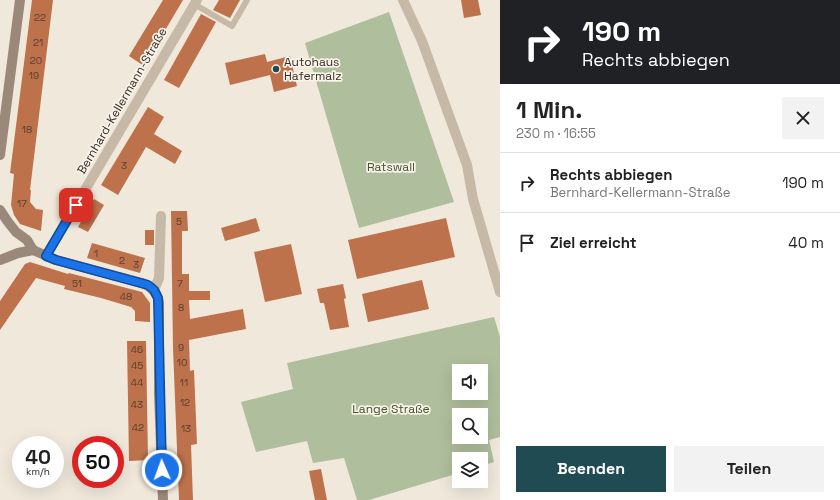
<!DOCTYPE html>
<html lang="de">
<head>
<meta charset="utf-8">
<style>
	:root { --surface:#fff; --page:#f2f2f2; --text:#222; --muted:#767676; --line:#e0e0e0; --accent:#204b53 }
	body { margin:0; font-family:"Space Grotesk",sans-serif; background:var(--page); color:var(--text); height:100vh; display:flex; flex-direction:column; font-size:15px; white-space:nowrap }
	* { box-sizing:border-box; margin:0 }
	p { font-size:13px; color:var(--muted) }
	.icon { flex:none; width:22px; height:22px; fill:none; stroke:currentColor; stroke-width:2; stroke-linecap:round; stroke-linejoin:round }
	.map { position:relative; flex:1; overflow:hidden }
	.drawer { display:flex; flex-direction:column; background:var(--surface); width:340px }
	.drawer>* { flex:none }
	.banner { background:#202124; color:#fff; overflow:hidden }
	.buttons { position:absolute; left:452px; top:364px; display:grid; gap:8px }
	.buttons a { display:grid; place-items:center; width:36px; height:36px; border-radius:0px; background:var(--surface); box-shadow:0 4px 16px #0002; font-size:20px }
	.speed { position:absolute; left:12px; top:436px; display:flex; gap:8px; font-size:20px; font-weight:700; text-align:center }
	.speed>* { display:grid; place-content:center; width:52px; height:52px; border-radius:50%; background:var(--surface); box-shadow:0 4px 16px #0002; line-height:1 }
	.speed small { font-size:10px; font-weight:400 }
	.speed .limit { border:6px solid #d22; background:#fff; color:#111 }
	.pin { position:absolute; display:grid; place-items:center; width:34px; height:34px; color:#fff; margin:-17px; border-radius:8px; box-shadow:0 2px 6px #0006 }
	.me { position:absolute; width:44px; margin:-22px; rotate:358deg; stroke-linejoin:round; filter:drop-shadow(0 0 3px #0008) }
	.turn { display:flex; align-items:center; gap:14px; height:84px; padding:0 16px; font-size:18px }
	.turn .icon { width:52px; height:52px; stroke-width:2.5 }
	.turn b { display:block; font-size:28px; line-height:34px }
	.round { display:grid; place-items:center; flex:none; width:42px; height:42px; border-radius:0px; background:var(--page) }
	.summary { display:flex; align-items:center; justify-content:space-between; height:68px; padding:0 16px }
	h1 { font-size:24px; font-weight:600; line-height:30px }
	.action { display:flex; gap:8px; margin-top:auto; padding:8px 16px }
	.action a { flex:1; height:46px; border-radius:0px; background:var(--accent); color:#fff; font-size:16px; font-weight:600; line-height:46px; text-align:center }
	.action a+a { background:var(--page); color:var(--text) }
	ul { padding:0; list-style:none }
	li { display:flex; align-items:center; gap:12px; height:60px; padding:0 16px; border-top:1px solid var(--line) }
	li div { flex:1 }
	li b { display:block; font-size:15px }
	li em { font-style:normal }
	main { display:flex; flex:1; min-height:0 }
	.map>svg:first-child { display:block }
</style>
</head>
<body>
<main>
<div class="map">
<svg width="500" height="500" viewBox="0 0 500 500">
	<rect width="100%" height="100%" fill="#f0e8db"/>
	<g fill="#afbe9c" fill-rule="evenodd">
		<path d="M389,12L454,202L359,228L305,43Z"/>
		<path d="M494,317L500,337V437L489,440L494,462L481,466V459H459V473L369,500H357L344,458L313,463L307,441L256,452L241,402L293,389L287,363ZM459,371H481V393H459ZM459,415H481V437H459Z"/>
	</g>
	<g fill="#bd724c">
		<path d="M32,0H53L30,190H31L30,202L36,209L43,210L41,231L20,224L14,215L11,205L14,174L10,173Z"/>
		<path d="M163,0H183L144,66L129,56Z"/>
		<path d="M219,0H240L230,18L213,10Z"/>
		<path d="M461,0H478L481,15L464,18Z"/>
		<path d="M201,14L216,22L179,88L164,80Z"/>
		<path d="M265,54L267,62L290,56L297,86L274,92L270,75L230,85L225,63Z"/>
		<path d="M148,107L164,117L154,134L182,151L175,164L146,147L118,195L101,185Z"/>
		<path d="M94,199L104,205L88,232L78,227Z"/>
		<path d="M171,211H187L188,231H182V274H189V291H210V300H189L190,319L243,309L246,329L189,340L190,371L194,370L197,444L191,445L193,500H179L173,348Z"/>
		<path d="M256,218L260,231L225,241L221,228Z"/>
		<path d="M446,218L455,257L357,279L348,240Z"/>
		<rect x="145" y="230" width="9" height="15"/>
		<path d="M92,243L145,258L140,273L87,258Z"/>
		<path d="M291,244L302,294L265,302L254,252Z"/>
		<path d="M30,262L68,274L69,273L142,292L150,303V322L135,321V311L131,307L101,298L64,289L65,286L36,278L0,330V301L25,264Z"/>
		<path d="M422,280L429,309L368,322L362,294Z"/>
		<path d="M343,284L346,298L344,299L349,327L330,330L324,303H320L317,289Z"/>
		<path d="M127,341H146L148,460L129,461Z"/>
		<path d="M321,469L327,500H315L309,471Z"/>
	</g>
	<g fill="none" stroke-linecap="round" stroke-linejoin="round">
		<path stroke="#c7b9a8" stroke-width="6" d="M194,4L232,26L247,0"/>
		<g stroke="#c7b9a8" stroke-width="10">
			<path d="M403,0L422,41L467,165L473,199L500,292"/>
			<path d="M46,256L197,0"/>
			<path d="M154,290L159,278L161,216"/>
		</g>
		<g stroke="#9a887a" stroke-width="10">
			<path d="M0,155L20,0"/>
			<path d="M0,210L8,222L16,232L27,240L33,250L56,260L142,283C151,286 157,292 159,302V393L163,500"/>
			<path d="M0,260L18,253L33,250"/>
		</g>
	</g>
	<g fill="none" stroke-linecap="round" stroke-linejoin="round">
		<g stroke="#114b97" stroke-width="10">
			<path id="route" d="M76,205L46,256L56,260L148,285L154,290L158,298L162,470"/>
		</g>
		<use href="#route" stroke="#1a73e8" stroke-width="7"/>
	</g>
	<circle fill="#204b53" stroke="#f8f2e7" stroke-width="1.5" cx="276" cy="69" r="4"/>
	<g text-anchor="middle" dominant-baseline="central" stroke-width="3.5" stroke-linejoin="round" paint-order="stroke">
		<g font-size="10" fill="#563e31">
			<text x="40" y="17">22</text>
			<text x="38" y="42">21</text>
			<text x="36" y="60">20</text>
			<text x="34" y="75">19</text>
			<text x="27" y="129">18</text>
			<text x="124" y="165">3</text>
			<text x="22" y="203">17</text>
			<text x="179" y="221">5</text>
			<text x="96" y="253">1</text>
			<text x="122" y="260">2</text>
			<text x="136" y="264">3</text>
			<text x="77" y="283">51</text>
			<text x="180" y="283">7</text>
			<text x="126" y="296">48</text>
			<text x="181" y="307">8</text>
			<text x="181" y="347">9</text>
			<text x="137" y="349">46</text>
			<text x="182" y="362">10</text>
			<text x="137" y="365">45</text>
			<text x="137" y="382">44</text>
			<text x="184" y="382">11</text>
			<text x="185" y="402">12</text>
			<text x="137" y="404">43</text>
			<text x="138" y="427">42</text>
			<text x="186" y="428">13</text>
		</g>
		<g font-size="12" fill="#342d28" stroke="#f8f2e7" text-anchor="start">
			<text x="284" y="62">Autohaus<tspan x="284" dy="14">Hafermalz</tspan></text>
		</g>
		<g font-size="12" fill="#342d28" stroke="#f8f2e7">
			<text transform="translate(122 101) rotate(-60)">Bernhard-Kellermann-Straße</text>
		</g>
		<g font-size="12" fill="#41512d" stroke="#f8f2e7">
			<text x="391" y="167">Ratswall</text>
			<text x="391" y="409">Lange Straße</text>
		</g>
	</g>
</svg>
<div class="buttons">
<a><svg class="icon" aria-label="sound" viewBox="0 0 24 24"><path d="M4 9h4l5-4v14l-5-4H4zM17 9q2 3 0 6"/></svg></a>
<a><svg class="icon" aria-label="search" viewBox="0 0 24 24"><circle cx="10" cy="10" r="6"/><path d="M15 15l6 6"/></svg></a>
<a><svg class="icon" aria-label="layers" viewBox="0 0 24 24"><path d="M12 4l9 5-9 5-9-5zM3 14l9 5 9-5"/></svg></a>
</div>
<div class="speed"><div>40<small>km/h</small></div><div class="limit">50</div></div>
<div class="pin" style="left:76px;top:205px;background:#d93025"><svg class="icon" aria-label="arrive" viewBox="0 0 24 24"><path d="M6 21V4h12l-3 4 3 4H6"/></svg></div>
<svg class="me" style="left:162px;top:470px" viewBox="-20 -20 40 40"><circle r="17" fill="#1a73e8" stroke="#fff" stroke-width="3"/><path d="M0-11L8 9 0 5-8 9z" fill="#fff"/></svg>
</div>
<section class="drawer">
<div class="banner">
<div class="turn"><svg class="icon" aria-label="right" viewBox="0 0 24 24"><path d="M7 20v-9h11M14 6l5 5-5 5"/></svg><div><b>190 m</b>Rechts abbiegen</div></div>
</div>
<div class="summary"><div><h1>1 Min.</h1><p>230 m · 16:55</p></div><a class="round"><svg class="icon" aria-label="close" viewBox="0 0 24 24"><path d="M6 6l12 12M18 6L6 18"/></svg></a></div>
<ul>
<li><svg class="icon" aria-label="right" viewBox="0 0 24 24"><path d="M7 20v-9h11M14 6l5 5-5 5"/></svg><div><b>Rechts abbiegen</b><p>Bernhard-Kellermann-Straße</p></div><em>190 m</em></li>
<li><svg class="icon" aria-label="arrive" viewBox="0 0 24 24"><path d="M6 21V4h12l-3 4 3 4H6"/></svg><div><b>Ziel erreicht</b></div><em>40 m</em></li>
</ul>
<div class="action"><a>Beenden</a><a>Teilen</a></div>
</section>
</main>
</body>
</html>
